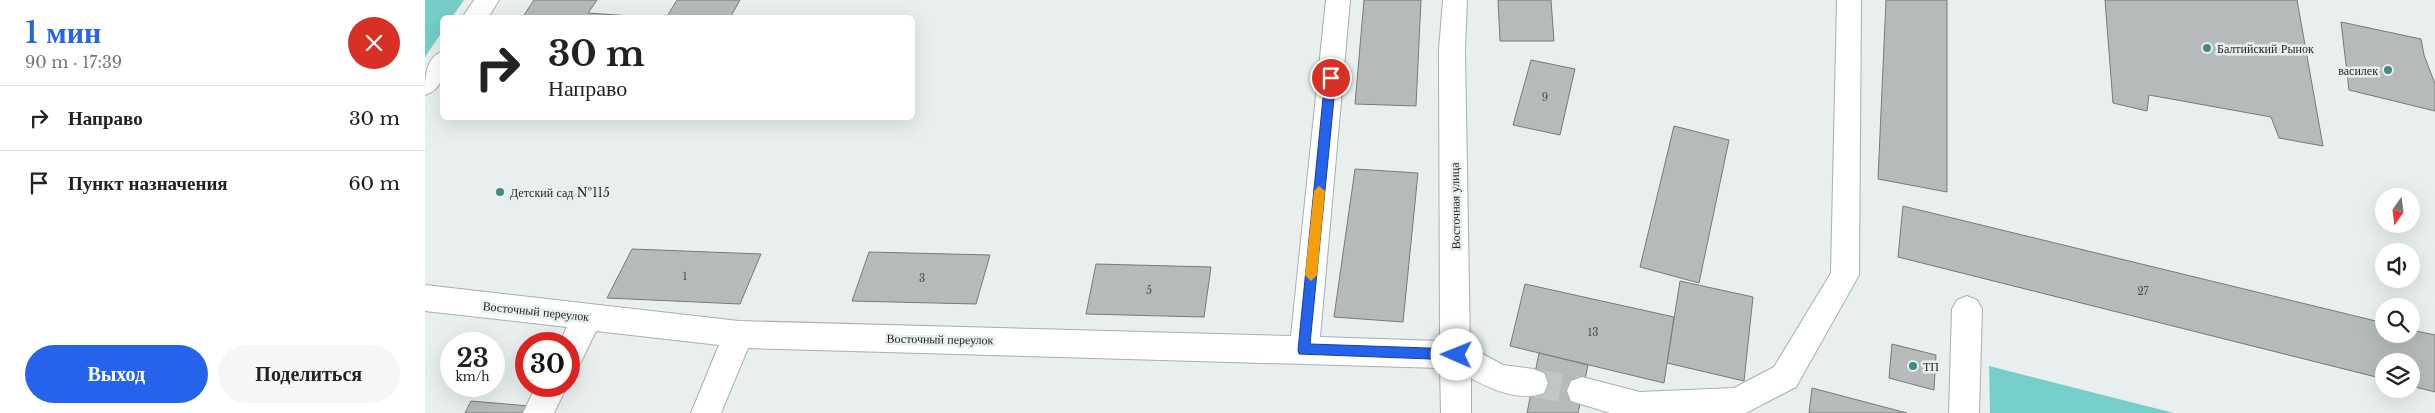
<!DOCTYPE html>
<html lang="ru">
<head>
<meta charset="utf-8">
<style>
	:root { --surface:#fff; --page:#f6f6f6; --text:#222; --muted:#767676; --line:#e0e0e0; --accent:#2563eb }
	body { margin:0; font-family:"Libre Baskerville",serif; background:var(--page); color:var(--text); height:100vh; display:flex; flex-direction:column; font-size:19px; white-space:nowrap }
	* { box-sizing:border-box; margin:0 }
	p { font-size:16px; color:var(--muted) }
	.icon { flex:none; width:28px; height:28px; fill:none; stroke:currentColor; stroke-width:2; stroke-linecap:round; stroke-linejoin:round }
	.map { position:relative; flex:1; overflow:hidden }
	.drawer { display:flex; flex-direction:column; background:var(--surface); width:425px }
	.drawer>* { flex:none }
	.top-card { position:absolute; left:15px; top:15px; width:475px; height:105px; border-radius:8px; box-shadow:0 5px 20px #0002; background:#fff; color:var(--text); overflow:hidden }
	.needle { width:32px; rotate:194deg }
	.fabs { position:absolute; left:1950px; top:188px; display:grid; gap:10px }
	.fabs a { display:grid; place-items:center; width:45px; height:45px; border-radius:50%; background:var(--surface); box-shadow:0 5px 20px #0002; font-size:25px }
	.speed { position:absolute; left:15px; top:332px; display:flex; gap:10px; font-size:25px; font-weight:700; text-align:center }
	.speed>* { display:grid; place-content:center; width:65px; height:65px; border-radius:50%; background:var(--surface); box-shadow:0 5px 20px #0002; line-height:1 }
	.speed small { font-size:12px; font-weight:400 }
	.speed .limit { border:8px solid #d22; background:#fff; color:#111 }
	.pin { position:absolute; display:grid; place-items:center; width:42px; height:42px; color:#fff; margin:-21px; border:2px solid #fff; border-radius:50%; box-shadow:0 1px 5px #0007 }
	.me { position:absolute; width:55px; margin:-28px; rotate:271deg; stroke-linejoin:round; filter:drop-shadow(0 0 4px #0008) }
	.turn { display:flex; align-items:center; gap:18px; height:105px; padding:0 25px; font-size:22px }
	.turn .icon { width:65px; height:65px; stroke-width:2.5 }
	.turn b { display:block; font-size:35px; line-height:42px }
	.round { display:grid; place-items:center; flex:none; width:52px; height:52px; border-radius:26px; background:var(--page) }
	.overview { display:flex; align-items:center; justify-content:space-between; height:85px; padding:0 25px }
	h1 { font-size:30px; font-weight:600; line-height:38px; color:var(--accent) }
	.button { display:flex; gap:10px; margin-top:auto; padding:10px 25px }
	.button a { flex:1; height:58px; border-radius:30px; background:var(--accent); color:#fff; font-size:20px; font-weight:600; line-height:58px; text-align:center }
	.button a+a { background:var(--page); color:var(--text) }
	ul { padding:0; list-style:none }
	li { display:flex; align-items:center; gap:15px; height:65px; padding:0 25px; border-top:1px solid var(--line) }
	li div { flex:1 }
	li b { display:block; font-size:19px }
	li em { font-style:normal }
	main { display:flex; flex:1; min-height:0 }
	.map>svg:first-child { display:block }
</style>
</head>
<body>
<main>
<section class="drawer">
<div class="overview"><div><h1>1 мин</h1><p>90 m · 17:39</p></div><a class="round" style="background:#d93025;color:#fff"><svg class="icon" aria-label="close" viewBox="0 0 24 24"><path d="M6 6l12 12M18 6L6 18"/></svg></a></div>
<ul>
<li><svg class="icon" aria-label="right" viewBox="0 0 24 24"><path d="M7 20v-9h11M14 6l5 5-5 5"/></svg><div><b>Направо</b></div><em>30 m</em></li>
<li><svg class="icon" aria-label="arrive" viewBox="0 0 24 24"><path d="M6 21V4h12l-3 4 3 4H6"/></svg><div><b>Пункт назначения</b></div><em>60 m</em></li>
</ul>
<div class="button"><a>Выход</a><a>Поделиться</a></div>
</section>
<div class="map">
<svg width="2010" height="413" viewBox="0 0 2010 413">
	<rect width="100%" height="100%" fill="#e8efee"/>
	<g fill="#75cfc8">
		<path d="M0,0H39L27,17L18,18L17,32L0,57Z"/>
		<path d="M1564,366L1749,413H1565Z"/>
	</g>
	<g fill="#b5bbbb" stroke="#747b7a">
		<path d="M109,0H172L163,13L234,18H97Z"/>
		<path d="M252,0H315L305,18H241Z"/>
		<path d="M939,0H996L991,106L930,104Z"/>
		<path d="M1073,0H1126L1129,41H1075Z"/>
		<path d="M1461,0H1522V192L1453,179Z"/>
		<path d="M1680,0H1872L1898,146L1854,138L1846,117L1724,95L1722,111L1688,103Z"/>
		<path d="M1916,22L1996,39L1999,55L2010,84V111L1924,90Z"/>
		<path d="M1106,60L1150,69L1135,135L1088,125Z"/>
		<path d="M1249,126L1304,140L1274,283L1215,267Z"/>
		<path d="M930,169L993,173L978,322L909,317Z"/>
		<path d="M1478,206L1959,323V334H1986V330L2010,335V392L1986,386V361H1959V379L1473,257Z"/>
		<path d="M207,249L336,254L315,304L182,298Z"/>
		<path d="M444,252L565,255L551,304L427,301Z"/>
		<path d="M671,264L786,267L779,317L661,314Z"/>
		<path d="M1255,281L1328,297L1319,381L1242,363Z"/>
		<path d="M1100,284L1249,317L1239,383L1085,346Z"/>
		<path d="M1467,344L1511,355L1509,390L1464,378Z"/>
		<path d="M1114,353L1163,365L1153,413H1102Z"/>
		<path d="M1387,388L1482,413H1384Z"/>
		<path d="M46,401L104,406L100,413H40Z"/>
	</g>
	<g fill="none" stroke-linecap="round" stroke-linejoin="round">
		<path stroke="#c1c7c6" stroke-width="28" stroke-dasharray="28 14" stroke-linecap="butt" d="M1108,383L1157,391"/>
		<g stroke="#a9afaf" stroke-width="2">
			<g id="minor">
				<path d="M49,0H74L63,18H37Z"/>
				<path d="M901,0H925L895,337L1015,341L1014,50L1018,0H1042L1040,50L1045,347L1078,365L1108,369L1119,373L1123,383L1119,393C1095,402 1067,390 1046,378V413H1016L1015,368L323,348L296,413H266L294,345L171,331L155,364L144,368V344H134L142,327L0,311V285L314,321L866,336Z"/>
				<path d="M1412,0H1436L1434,275L1371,387L1321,413H1185L1146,401L1142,391L1146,381L1157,377L1215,392L1309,388L1349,367L1406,273Z"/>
				<path d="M18,51C18,70 21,88 0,95C0,77 0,58 18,51Z"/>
				<path d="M1542,296L1552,300L1557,309L1554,413H1524L1527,309L1532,300Z"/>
				<path d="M111,386H142L129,413H98Z"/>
			</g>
		</g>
		<use href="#minor" fill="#fff" fill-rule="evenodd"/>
	</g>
	<path fill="#2563eb" stroke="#184099" d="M906,74L911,78L885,344L1032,349L1036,351L1038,355L1036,359L1032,360L874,354L873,350L900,78Z"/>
	<path fill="#f59e0b" d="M894,186L900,191L892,275L886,281L880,275L889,191Z"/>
	<g fill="#438a84" stroke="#e8efee" stroke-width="2">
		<circle cx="1782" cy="48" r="5"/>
		<circle cx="1963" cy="70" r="5"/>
		<circle cx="75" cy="192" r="5"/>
		<circle cx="1488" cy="366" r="5"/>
	</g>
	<g text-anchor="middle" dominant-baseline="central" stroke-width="5" stroke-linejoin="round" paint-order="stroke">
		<g font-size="10" fill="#484b4b">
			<text x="1120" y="97">9</text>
			<text x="260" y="276">1</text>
			<text x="497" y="278">3</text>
			<text x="724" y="290">5</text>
			<text x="1718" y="291">27</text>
			<text x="1168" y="332">13</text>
		</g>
		<g font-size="12" fill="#242626" stroke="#e8efee" text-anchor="start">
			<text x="1792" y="48">Балтийский Рынок</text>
			<text x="1953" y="70" text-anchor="end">василек</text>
			<text x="85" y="192">Детский сад №115</text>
			<text x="1498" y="366">ТП</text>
		</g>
		<g font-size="12" fill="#242626" stroke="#e8efee">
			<text transform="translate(1030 206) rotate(-91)">Восточная улица</text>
			<text transform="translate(111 311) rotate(6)">Восточный переулок</text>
			<text transform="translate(515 339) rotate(1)">Восточный переулок</text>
		</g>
	</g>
</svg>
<div class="fabs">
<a><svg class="needle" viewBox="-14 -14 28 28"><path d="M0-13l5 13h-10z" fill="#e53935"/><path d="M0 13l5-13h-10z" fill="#767676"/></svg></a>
<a><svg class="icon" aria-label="sound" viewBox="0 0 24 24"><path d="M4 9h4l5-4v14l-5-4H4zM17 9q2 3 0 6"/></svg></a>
<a><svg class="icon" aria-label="search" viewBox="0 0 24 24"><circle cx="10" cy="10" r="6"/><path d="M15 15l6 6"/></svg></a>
<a><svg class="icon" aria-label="layers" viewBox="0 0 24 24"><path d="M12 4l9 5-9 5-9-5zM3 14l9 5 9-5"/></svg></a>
</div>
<div class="speed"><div>23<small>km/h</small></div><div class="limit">30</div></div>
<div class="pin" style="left:906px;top:78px;background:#d93025"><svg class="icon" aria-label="arrive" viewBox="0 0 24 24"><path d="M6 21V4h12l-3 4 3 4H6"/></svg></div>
<svg class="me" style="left:1032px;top:355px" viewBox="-20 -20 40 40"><circle r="19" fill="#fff"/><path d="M0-13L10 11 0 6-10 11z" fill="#2563eb"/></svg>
<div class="top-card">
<div class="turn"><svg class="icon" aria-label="right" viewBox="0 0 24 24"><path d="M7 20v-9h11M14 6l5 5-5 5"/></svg><div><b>30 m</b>Направо</div></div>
</div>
</div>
</main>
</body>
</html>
